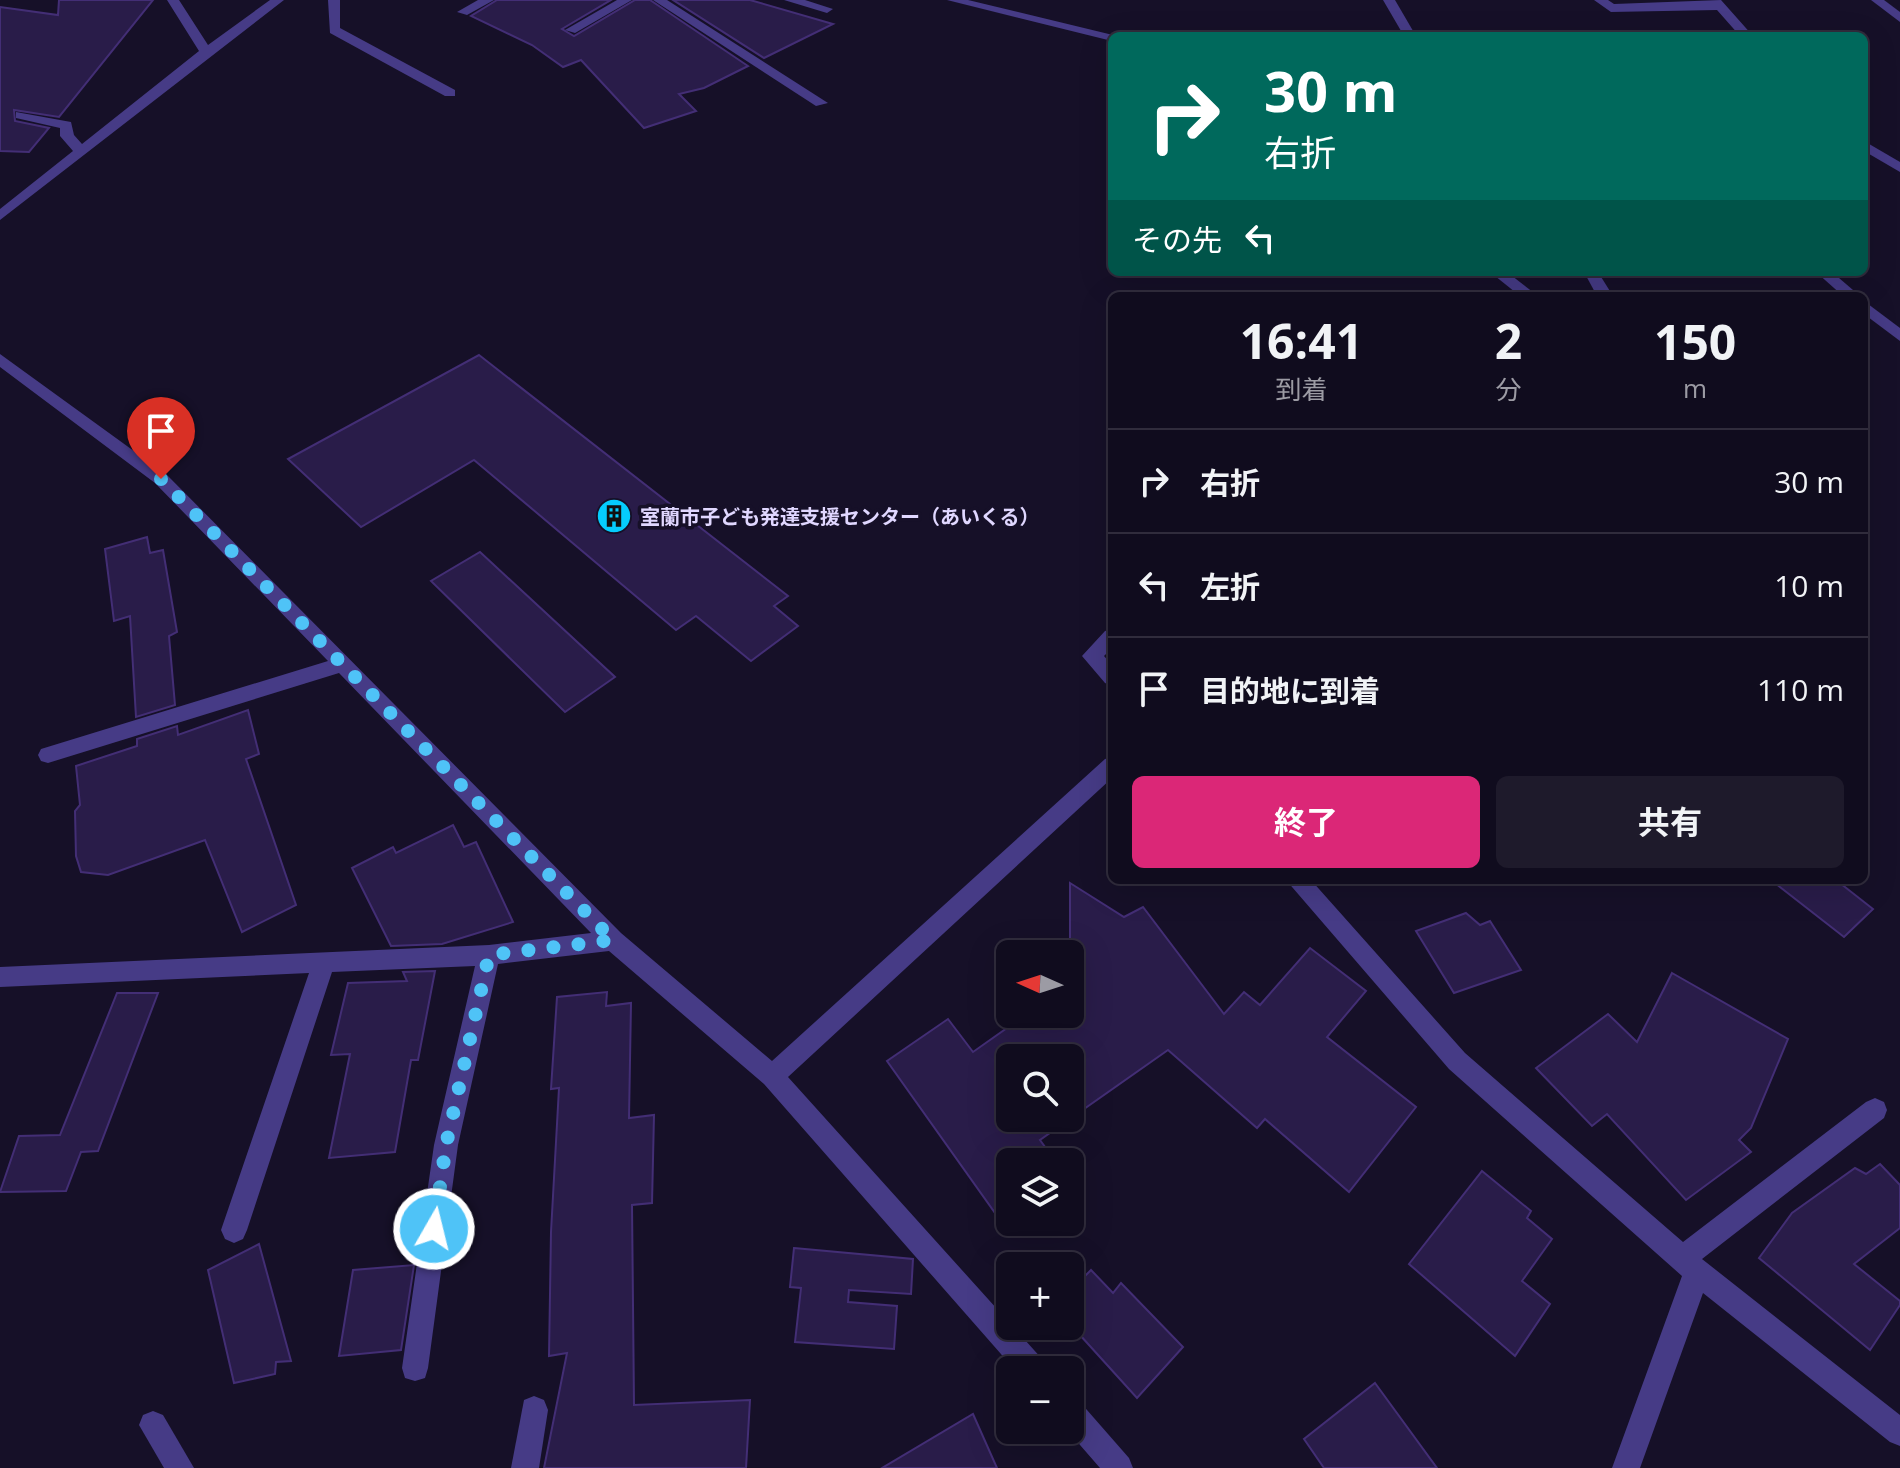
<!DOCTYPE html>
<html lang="ja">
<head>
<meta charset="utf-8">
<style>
	:root { --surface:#100c1e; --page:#1e1a2b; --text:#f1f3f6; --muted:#9c9ba4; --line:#302c3c; --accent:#db2777 }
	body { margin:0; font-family:"Open Sans","Noto Sans JP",sans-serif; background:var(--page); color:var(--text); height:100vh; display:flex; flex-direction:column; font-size:30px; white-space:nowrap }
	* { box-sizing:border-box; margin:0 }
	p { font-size:26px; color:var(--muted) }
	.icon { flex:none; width:44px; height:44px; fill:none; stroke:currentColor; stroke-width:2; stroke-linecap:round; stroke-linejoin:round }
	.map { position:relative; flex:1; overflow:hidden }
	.details { position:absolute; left:1108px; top:292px; width:760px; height:592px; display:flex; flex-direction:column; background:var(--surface); border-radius:12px; box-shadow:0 8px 32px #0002,0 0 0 2px var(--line) }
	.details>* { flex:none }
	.top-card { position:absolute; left:1108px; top:32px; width:760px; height:244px; border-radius:12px; box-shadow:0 8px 32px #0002,0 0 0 2px var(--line); background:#00695c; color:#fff; overflow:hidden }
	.needle { width:52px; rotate:273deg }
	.fabs { position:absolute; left:996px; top:940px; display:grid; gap:16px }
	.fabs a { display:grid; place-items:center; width:88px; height:88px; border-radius:12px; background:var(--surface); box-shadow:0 8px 32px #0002,0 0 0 2px var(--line); font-size:40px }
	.pin { position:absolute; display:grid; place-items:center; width:68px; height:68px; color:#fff; margin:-82px -34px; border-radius:50% 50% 50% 0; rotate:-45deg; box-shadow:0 0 8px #0007 }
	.pin .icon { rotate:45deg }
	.me { position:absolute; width:88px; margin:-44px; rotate:8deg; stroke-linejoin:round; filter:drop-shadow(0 0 6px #0008) }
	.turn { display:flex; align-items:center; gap:28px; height:168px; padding:0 24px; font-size:36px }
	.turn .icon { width:104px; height:104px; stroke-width:2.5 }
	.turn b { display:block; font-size:56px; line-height:68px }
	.then { display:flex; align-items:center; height:76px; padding:0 24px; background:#0003; gap:16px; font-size:30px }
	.eta { display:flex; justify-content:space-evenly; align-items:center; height:136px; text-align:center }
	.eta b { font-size:48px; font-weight:700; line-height:56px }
	.button { display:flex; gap:16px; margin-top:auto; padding:16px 24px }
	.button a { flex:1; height:92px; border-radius:12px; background:var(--accent); color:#fff; font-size:32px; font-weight:700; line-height:92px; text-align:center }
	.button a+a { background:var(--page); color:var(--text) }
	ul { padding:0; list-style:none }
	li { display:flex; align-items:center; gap:24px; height:104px; padding:0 24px; border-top:2px solid var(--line) }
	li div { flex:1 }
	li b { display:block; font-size:30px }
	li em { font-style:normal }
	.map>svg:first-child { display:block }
</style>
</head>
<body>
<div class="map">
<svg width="1900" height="1468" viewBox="0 0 1900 1468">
	<rect width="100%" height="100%" fill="#161028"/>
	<g fill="#291c49" stroke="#432e75" stroke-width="2" fill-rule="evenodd">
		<path d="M59,0H153L59,117L14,110L15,121L49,128L29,152L0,151V7L58,15Z"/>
		<path d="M497,0H611L562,29L574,36L635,0H650L748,66L704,88L679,94L696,111L644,128L581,60L563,67L532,45L471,16Z"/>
		<path d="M673,0H750L833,24L764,58Z"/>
		<path d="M479,355L788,596L774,606L798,626L751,661L696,616L676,630L474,460L361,527L288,459Z"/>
		<path d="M147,537L150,553L163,550L177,632L169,636L175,705L136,717L130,616L114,621L105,549Z"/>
		<path d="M480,552L615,677L565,712L431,581Z"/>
		<path d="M248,710L259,754L246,759L296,905L242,932L205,840L108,875L81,872L76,856L75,811L80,805L76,766L137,746V739L177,726L178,735Z"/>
		<path d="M453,825L464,847L476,842L513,922L442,944L391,946L352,868L393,847L396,853Z"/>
		<path d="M1771,880H1836L1873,909L1844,937Z"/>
		<path d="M1070,883L1124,917L1143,907L1224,1014L1244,992L1260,1005L1310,948L1366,991L1327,1037L1416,1107L1349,1192L1265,1119L1257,1128L1168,1050L1040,1140L1056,1162H1010V1234L887,1061L948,1019L973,1052L1027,1014H1070ZM1010,1058H1070V1118H1010Z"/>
		<path d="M1466,913L1480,925L1490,921L1521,970L1454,993L1416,931Z"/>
		<path d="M435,971L418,1060H411L395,1152L329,1158L350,1054L331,1055L348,983L407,981L403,972Z"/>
		<path d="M1672,973L1788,1039L1751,1128L1739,1140L1751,1152L1686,1200L1607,1114L1592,1126L1536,1068L1608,1014L1637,1042Z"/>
		<path d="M607,992L606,1006L631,1003L629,1118L654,1115L652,1203L632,1205L634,1405L750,1400L746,1468H544L567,1353L549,1356L551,1232L559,1088L551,1089L557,997Z"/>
		<path d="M117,993H158L98,1151L81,1152L66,1191L0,1192L19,1136L60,1135Z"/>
		<path d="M1880,1164L1900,1185V1228L1854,1264L1900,1301V1305L1870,1350L1759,1258L1792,1213L1855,1168L1866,1174Z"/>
		<path d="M1482,1171L1531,1211L1527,1218L1552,1239L1522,1281L1550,1304L1515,1356L1409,1264Z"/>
		<path d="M259,1244L291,1361L276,1362L275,1374L234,1383L208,1270Z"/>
		<path d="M794,1248L913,1259L911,1294L849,1290L848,1302L897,1306L894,1349L795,1342L801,1288L790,1287Z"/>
		<path d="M414,1265L401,1350L339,1356L353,1270Z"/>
		<path d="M1091,1270L1113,1293L1121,1283L1183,1347L1137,1398L1070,1324V1291Z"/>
		<path d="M1375,1383L1437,1468H1324L1304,1439Z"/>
		<path d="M973,1414L997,1468H882Z"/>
	</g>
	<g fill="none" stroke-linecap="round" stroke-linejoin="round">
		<g fill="#463b86" fill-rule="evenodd">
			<path d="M167,0H179L208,45L270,0H284L0,220V209L73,151L60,136V128L16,118V112L71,122L74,135L82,144L199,51Z"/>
			<path d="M328,0H340V28L455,90V96H445L330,33Z"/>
			<path d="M478,0H494L467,15L457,12Z"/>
			<path d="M617,0H632L575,33L565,30Z"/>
			<path d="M653,0H667L828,103L816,106Z"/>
			<path d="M784,0H805L833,9L827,13Z"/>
			<path d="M947,0H968L1117,36H1112V41Z"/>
			<path d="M1383,0H1395L1416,36H1404Z"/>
			<path d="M1594,0H1608L1614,4L1721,0L1753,36H1740L1717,10L1611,12Z"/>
			<path d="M1871,0H1884L1900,12V22Z"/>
			<path d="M1864,141L1900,162V172L1864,151Z"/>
			<path d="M1490,272H1507L1538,296H1520Z"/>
			<path d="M1584,272H1598L1613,296H1597Z"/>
			<path d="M1816,272H1832L1860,296H1843Z"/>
			<path d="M1864,301L1900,328V341L1864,314Z"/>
			<path d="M0,354L167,475L621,933L772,1061L1105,759L1112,757V778L788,1077L1043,1360L1046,1370H1015L764,1084L609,951L498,964L458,1145L428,1368L425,1378L415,1381L405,1378L402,1368L434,1145L475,966L332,972L247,1230L243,1239L234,1243L225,1239L221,1230L309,973L0,987V967L489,945L591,933L339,673L48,763L41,761L38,755L41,749L328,661L155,483L0,367Z"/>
			<path d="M1112,629V648L1104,656L1112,665V686L1105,683L1082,656L1105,631Z"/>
			<path d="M1286,880H1311L1465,1053L1683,1242L1866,1102L1875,1098L1884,1102L1887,1110L1884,1118L1702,1259L1900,1415V1446L1890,1442L1703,1293L1640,1468H1612L1682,1276L1449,1069Z"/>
			<path d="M534,1396L544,1400L548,1410L539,1468H511L524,1400Z"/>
			<path d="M1070,1398L1080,1402L1129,1458L1133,1468H1100L1067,1430H1070Z"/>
			<path d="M153,1411L163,1415L194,1468H164L139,1425L143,1415Z"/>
		</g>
	</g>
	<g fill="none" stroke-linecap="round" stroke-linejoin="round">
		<path stroke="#4fc3f7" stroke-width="14" stroke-dasharray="0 25.2" d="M161,479L613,940L489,955L446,1145L434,1229"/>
	</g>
	<defs>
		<g id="building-disc" transform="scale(1.8)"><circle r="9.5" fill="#05ccfd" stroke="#161028"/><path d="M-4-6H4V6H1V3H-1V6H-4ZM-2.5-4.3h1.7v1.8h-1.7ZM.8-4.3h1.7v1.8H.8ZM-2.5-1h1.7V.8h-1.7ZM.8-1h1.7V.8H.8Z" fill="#111"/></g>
	</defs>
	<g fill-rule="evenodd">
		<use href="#building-disc" x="614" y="516"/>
	</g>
	<g text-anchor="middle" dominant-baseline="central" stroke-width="7" stroke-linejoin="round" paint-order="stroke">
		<g font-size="20" font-weight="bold" fill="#e0d7ff" stroke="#161028" text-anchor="start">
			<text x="640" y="516">室蘭市子ども発達支援センター（あいくる）</text>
		</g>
	</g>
</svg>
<div class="fabs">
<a><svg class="needle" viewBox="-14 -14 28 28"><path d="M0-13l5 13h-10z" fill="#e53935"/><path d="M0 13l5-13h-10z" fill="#9c9ba4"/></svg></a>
<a><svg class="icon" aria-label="search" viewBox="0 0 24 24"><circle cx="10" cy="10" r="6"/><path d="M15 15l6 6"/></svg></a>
<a><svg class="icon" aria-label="layers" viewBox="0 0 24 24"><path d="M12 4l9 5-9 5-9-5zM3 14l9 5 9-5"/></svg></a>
<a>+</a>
<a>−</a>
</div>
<div class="pin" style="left:161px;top:479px;background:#d93025"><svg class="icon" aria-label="arrive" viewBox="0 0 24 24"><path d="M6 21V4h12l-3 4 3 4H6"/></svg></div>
<svg class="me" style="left:434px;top:1229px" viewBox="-20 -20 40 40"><circle r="17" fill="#4fc3f7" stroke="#fff" stroke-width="3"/><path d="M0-11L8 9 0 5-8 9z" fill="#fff"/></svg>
<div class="top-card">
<div class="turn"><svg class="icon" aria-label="right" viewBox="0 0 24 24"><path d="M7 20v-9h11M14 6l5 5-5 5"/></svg><div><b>30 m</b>右折</div></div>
<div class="then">その先<svg class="icon" aria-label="left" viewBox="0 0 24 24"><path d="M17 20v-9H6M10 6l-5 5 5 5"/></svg></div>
</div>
<section class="details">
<div class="eta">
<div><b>16:41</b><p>到着</p></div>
<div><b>2</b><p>分</p></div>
<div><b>150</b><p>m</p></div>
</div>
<ul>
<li><svg class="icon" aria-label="right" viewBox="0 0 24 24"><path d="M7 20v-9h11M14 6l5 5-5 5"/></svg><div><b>右折</b></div><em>30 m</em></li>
<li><svg class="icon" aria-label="left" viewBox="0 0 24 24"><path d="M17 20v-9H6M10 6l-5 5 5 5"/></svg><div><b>左折</b></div><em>10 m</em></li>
<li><svg class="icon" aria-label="arrive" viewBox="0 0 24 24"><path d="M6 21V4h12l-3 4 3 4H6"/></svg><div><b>目的地に到着</b></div><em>110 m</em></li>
</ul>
<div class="button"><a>終了</a><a>共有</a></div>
</section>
</div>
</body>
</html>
